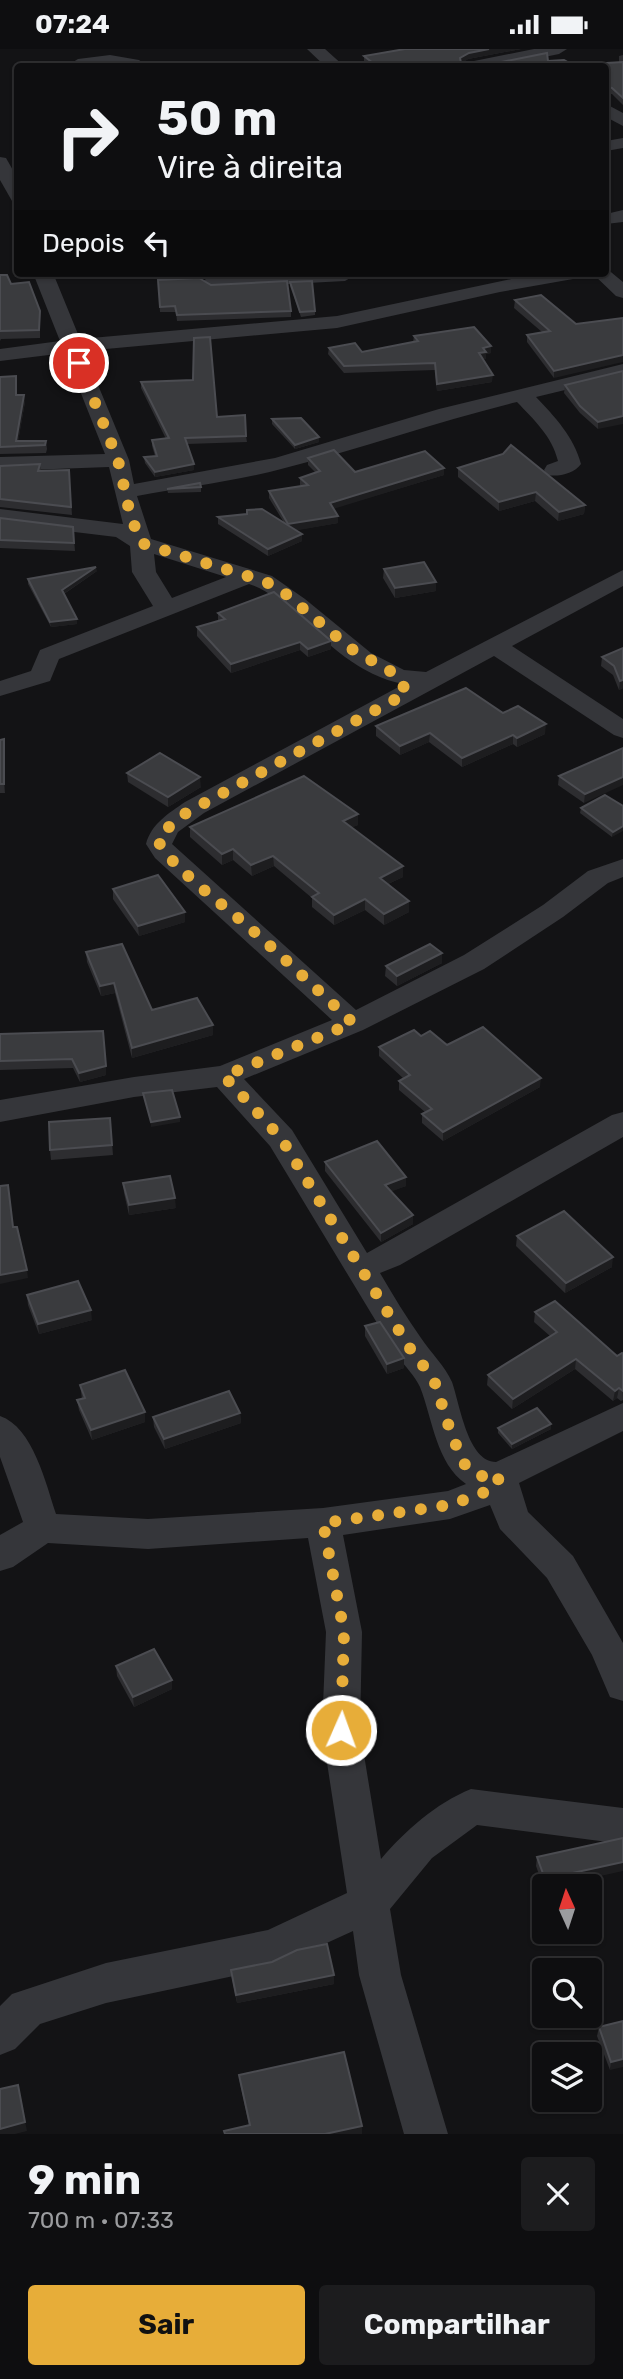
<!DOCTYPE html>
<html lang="pt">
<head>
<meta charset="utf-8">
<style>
	:root { --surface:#0e0e10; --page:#1c1c1e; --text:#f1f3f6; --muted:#9b9c9f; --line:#2e2e30; --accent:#e7ad39 }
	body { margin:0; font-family:Rubik,sans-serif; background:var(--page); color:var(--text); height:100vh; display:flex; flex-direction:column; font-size:26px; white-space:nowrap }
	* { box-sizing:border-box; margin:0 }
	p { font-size:23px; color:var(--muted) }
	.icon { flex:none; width:38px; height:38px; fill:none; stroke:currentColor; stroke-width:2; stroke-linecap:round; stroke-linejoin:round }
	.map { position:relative; height:2085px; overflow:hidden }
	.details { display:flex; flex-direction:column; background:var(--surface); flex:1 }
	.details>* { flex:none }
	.guide { position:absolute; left:14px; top:14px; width:595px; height:214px; border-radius:7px; box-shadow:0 2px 5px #0004,0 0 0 2px var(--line); background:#0e0e10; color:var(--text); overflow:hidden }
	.needle { width:46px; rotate:357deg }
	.fabs { position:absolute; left:532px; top:1825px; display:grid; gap:14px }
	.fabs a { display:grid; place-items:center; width:70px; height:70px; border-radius:7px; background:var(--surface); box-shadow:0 2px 5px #0004,0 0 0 2px var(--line); font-size:35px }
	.pin { position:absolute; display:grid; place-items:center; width:60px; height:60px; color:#fff; margin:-30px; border:4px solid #fff; border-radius:50%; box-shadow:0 2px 7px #0007 }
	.me { position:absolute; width:77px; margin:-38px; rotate:2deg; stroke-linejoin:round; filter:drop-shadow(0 0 5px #0008) }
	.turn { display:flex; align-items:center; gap:24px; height:147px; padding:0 28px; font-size:32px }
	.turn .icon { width:91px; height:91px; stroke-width:2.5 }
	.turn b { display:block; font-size:49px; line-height:60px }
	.then { display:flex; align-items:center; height:66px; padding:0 28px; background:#0003; gap:14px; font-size:26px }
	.round { display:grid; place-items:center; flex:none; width:74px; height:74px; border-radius:7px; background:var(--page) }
	.headline { display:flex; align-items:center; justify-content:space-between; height:119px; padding:0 28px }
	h1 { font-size:42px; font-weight:700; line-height:52px }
	.button { display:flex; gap:14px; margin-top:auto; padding:14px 28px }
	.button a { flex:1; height:80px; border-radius:7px; background:var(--accent); color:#111; font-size:28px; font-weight:700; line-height:80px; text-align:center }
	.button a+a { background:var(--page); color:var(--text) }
	.status { display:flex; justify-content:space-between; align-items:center; height:49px; padding:0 35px; background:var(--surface); direction:ltr }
	.status svg { height:19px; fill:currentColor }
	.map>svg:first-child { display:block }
</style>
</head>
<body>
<div class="status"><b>07:24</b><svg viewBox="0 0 49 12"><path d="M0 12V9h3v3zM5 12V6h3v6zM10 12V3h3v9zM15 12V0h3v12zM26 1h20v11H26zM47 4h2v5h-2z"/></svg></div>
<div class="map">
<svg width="623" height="2085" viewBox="0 0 623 2085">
	<rect width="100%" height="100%" fill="#131315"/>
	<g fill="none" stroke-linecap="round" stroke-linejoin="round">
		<g fill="#35363a" fill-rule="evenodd">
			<path d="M307,0H325L345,18H326Z"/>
			<path d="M534,0H567L559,5L496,18H461L469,13Z"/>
			<path d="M110,6L139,11L148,18H71L70,15L78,10Z"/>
			<path d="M606,55L623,64V77L606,68Z"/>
			<path d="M623,89V99L606,102V92Z"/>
			<path d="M0,108L6,109L18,130V153L12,152L0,131Z"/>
			<path d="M623,161V173L606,175V165Z"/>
			<path d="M606,219L623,233V249L616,247L592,224H606Z"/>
			<path d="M33,224H53L80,290L337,267L540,224H583L573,230L500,243L337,279L84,302L129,411L134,435L275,409L439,360L623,315V327L536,348C555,368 574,388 581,415C574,425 558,428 547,426L544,421L547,416L558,412C552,387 534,371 517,353C439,372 363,399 285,419C237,432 186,438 137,447L151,490L272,527L305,550L371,604L404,621L426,623L623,521V537L512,597L623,670V689L614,686L494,607L204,764L178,783L172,795L356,961L464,906L543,856L588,822L623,810V828L608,834L563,868L484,920L363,981L244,1030L292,1081L367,1204L612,1066L623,1063V1088L400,1216L380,1224C393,1246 406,1268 421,1289C431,1304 445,1317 452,1333C460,1356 468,1413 496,1413L623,1354V1382L519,1434L528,1463L573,1507L623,1594V1652L610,1648L592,1606L547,1529L500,1480L490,1456L450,1470L343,1486L362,1583L360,1681L381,1810C405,1782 436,1754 471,1740L623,1759V1795L477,1776L432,1809L390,1860L401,1926L448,2085H404L359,1926L353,1882L272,1919L106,1954L40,1975L15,2000L0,2006V1957L12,1945L106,1914L268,1881L347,1844L322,1681L326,1583L308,1489L148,1500L48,1494L13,1518L0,1522V1486L23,1473L0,1408V1367C33,1378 46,1435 56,1465L148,1470L323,1459L448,1442L466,1435C436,1414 433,1371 420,1338C415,1327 405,1317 397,1307L270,1097L217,1038L134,1048L0,1073V1051L134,1028L220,1017L332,971L155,809L146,795C151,775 169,764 185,753L404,635C359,627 328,594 295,565C282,554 266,540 249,535L59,610L50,632L0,647V632L31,622L40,601L153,557L132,523L130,497L116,488L0,474V460L123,475L109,418L0,422V408L105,405L65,304L0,312V300L60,292ZM154,505L226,528L172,549L156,523Z"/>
			<path d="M272,224H353L355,226L345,232L211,239L201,233L211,227Z"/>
		</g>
	</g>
	<g fill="#2d2d30">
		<path d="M402,0H521L468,10L462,14H496L548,12L573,16L619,13V7L623,6V56L612,45H606V18H370L364,13V7Z"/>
		<path d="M0,226L40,262V289L1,290L0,292Z"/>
		<path d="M158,231L211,236L291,262V268L177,272L176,263H160Z"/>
		<path d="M290,233L315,262V266L301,268L290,237Z"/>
		<path d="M515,251L576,275L554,329L527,293V286L542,283L514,259Z"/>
		<path d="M414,287L491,297V304L486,305V310H483L492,333L437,342L435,321L344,324L328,305L329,299L362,303L413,293Z"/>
		<path d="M623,322L598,380L580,364L564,344L565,336Z"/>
		<path d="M0,328L16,335V346L25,353L18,392H46L47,400L46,404L0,405Z"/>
		<path d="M141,333L217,368L246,387L247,393L187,395L194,415V421L155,428L145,414L144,408L155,407L152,397V391L166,390L141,339Z"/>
		<path d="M272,370L319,388V393L295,400L272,375Z"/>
		<path d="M308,409L355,423L444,426L334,459L338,474L296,481L302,492L268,507L218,475V468L283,472L269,449V442L301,437L300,436V429L316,424L308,416Z"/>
		<path d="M40,415L41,422L69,421L72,466L0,458V417Z"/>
		<path d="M458,419L585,456L584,465L558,472L535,452L499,462L458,428Z"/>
		<path d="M201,438V443L168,444L167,440Z"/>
		<path d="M0,469L73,478L75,502L0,499Z"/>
		<path d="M384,520L436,542L395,549L383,529Z"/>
		<path d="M97,522L64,545L77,570V575L51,578L28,535V530Z"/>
		<path d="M218,564L331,600L308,608L300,601L231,624L197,587V578L218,572Z"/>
		<path d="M623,599V639L619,641L613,626L601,617L602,608Z"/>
		<path d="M503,664L545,685L517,698L513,695L462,718L429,693L400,706L376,687V677Z"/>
		<path d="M4,690L5,744H0V691Z"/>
		<path d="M623,699L584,754L558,736L559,727Z"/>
		<path d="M127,724L201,738L168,758L128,733Z"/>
		<path d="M623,757L612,788L580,764L581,759Z"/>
		<path d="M358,765V776L352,778L403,828L388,835L409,863L384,876L365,861L334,876L312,858V849L274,817L252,827L233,811L222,816L190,788V778Z"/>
		<path d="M113,840L185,873L139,887L113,850Z"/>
		<path d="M86,903L152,961L213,986L132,1009L115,944L101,947L87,913Z"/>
		<path d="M442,904V914L397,937L385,927L386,917Z"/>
		<path d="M103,982L106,1026L80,1033L73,1019L0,1021V985Z"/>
		<path d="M421,987L447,996L540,1038L443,1092L422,1074V1065L425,1063L399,1041V1032L404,1030L379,1007V998Z"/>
		<path d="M110,1069L113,1106L51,1111L50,1101Z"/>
		<path d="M325,1113L406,1128V1137L391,1142L413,1166V1175L381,1193L325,1122Z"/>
		<path d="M123,1134L176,1159L129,1166L124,1144Z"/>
		<path d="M517,1187L612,1218L565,1244L516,1197Z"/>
		<path d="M27,1246L92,1271L39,1285L28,1256Z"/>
		<path d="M535,1263L617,1307L622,1304L623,1351L621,1352L617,1349L613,1352L575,1320L512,1360L487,1336L488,1326L550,1287L534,1273Z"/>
		<path d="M365,1277L404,1309V1319L387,1325L365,1287Z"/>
		<path d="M80,1336L145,1373L92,1391L79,1361L77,1351L82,1350Z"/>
		<path d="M240,1364L241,1374L165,1400L154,1378L153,1368Z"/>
		<path d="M551,1375V1380L512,1400L498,1384V1379Z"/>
		<path d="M116,1617L172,1640L134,1658L117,1627Z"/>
		<path d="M623,1789L544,1839L536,1817L537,1808Z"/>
		<path d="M272,1913L334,1935L237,1954L232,1930L231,1921Z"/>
		<path d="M623,1972L610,2021L597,1987L599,1978Z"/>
		<path d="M239,2026L362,2085L249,2076L240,2034Z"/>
	</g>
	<g fill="#1d1d1f">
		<path d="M489,0H521L468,10L460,16V9L469,4Z"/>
		<path d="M443,224H458L443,226Z"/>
		<path d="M491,297V304L486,305V310L479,311V304L483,299Z"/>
		<path d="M623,306V313L554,329V322Z"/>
		<path d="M493,326L492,333L437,342V335Z"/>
		<path d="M24,346L25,353L17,399L16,392Z"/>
		<path d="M623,367V375L598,380V373Z"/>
		<path d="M319,388V393L295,400V396Z"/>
		<path d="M194,415V421L155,428V423Z"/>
		<path d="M444,419V426L330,461V454Z"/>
		<path d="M536,443L535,452L499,462V453Z"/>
		<path d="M585,456L584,465L558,472L559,463Z"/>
		<path d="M338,467V474L288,483V475Z"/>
		<path d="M302,485V492L268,507V500Z"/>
		<path d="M96,518L97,522L62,546V541Z"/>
		<path d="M436,533V542L395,549V539Z"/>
		<path d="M77,570V575L51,578L50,573Z"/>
		<path d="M331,592V600L308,608V600Z"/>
		<path d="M300,593V601L231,624V615Z"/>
		<path d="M623,631V639L619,641L620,632Z"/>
		<path d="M546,675L545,685L517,698V689Z"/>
		<path d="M430,684L429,693L400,706V697Z"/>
		<path d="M513,686V695L462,718V709Z"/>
		<path d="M4,690L5,699V744L4,735Z"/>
		<path d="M200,728L201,738L168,758V748Z"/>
		<path d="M623,728V736L584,754L585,745Z"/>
		<path d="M358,765V776L343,782V772Z"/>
		<path d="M623,777V782L612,788L613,783Z"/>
		<path d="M233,800V811L222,816V805Z"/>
		<path d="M273,807L274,817L252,827L251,816Z"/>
		<path d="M403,817V828L379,839L380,829Z"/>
		<path d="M365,850V861L334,876V866Z"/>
		<path d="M409,852V863L384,876V865Z"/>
		<path d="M185,863V873L139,887L138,877Z"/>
		<path d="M442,904V914L397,937V927Z"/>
		<path d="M114,934L115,944L101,947L100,937Z"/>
		<path d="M213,976V986L132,1009V999Z"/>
		<path d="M106,1017V1026L80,1033L79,1024Z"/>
		<path d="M541,1029L540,1038L443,1092V1083Z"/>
		<path d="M180,1068V1073L151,1078V1073Z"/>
		<path d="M406,1128V1137L385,1145V1136Z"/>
		<path d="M175,1149L176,1159L129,1166V1156Z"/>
		<path d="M413,1166V1175L381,1193V1184Z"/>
		<path d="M613,1208L612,1218L565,1244L566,1234Z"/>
		<path d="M27,1221L28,1229L0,1235V1226Z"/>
		<path d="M91,1261L92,1271L39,1285L38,1275Z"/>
		<path d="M404,1309V1319L387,1325V1315Z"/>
		<path d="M576,1310L575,1320L512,1360L513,1350Z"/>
		<path d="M619,1339L617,1349L613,1352L615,1342Z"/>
		<path d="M145,1363V1373L92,1391L91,1381Z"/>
		<path d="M240,1364L241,1374L165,1400L164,1390Z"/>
		<path d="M551,1375V1380L512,1400V1395Z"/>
		<path d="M172,1631V1640L134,1658L133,1648Z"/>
		<path d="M623,1813V1822L551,1838H544V1839L545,1830Z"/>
		<path d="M334,1926V1935L237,1954L236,1946Z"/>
		<path d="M623,2010V2018L610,2021L611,2013Z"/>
		<path d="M18,2036L27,2082L15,2085H0V2080Z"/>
		<path d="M362,2077V2085H325Z"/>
	</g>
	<g fill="#3a3b3e" stroke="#4b4c51" stroke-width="2">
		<path d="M405,0H489L469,4L460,9L461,14H496L547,4L548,12L564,11L573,16L623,13V49L612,39L606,38V18H378L364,7Z"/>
		<path d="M0,226H7L11,235L29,233L40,262L39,281L0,282Z"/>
		<path d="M199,229L211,236L287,232L291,262L177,266L175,257L160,258L158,231Z"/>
		<path d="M312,232L315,262L300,263L290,233Z"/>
		<path d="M541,246L576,275L623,269V306L554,322L527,286L550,282L515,251Z"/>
		<path d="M474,278L491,297L483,299L486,303L479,304L493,326L437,335L435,314L344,317L329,299L355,294L362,303L418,292L414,287Z"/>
		<path d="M210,288L217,368L245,366L246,387L185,389L194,415L155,423L144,408L157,407L152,391L169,389L141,333L193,331L194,289Z"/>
		<path d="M623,322V367L598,373L580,357L565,336Z"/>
		<path d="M16,327V346H24L16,392H46L45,396L0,398V328Z"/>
		<path d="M301,369L319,388L295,396L272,370Z"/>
		<path d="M511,396L585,456L559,463L536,443L499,453L458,419L503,405Z"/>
		<path d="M334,401L355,423L425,402L444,419L330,454L338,467L288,475L269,442L308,436L300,429L320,422L308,409Z"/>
		<path d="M40,415L38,422L69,421L71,458L0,450V417Z"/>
		<path d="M200,434L201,438L167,440Z"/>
		<path d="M262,460L302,485L268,500L218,468L247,465V461Z"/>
		<path d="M0,469L73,478L74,494L0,491Z"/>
		<path d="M424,513L436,533L395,539L384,520Z"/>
		<path d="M96,518L62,541L77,570L50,573L28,530Z"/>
		<path d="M274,543L331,592L308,600L300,593L231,615L197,578L225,570L218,564Z"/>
		<path d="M623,599V631L620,632L614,617L602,608Z"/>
		<path d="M466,639L503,664L518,657L546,675L517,689L513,686L462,709L430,684L400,697L376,677Z"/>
		<path d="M4,690V735H0V691Z"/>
		<path d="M623,699V728L585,745L559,727Z"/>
		<path d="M160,704L200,728L168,748L127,724Z"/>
		<path d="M304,727L358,765L343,772L403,817L380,829L409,852L384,865L365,850L334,866L312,848L319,844L273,807L251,816L233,800L222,805L190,778Z"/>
		<path d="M605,746L623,757V777L613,783L581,759Z"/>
		<path d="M158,826L185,863L138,877L113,840Z"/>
		<path d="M122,895L152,961L197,949L213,976L132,999L114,934L100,937L86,903Z"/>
		<path d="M430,895L442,904L397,927L386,917Z"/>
		<path d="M483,978L541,1029L443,1083L422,1065L432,1060L399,1032L410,1026L379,998L414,981L421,987L430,982L447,996Z"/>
		<path d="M103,982L106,1017L79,1024L72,1010L0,1012V985Z"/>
		<path d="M172,1041L180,1068L151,1073L143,1044Z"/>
		<path d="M110,1069L112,1096L50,1101L49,1073Z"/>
		<path d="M377,1092L406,1128L385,1136L413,1166L381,1184L325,1113Z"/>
		<path d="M170,1127L175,1149L129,1156L123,1134Z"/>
		<path d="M8,1136L13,1178H17L27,1221L0,1226V1137Z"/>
		<path d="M564,1162L613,1208L566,1234L517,1187Z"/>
		<path d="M78,1232L91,1261L38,1275L27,1246Z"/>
		<path d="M555,1252L617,1307L622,1304L623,1305V1342L619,1339L615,1342L576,1310L513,1350L488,1326L557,1283L535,1263Z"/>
		<path d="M380,1273L404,1309L387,1315L365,1277Z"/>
		<path d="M125,1321L145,1363L91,1381L77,1351L85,1349L80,1336Z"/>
		<path d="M229,1342L240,1364L164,1390L153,1368Z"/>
		<path d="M537,1359L551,1375L512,1395L498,1379Z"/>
		<path d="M154,1600L172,1631L133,1648L116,1617Z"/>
		<path d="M623,1789V1813L545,1830L537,1808Z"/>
		<path d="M327,1895L334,1926L236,1946L231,1921L272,1913L297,1901Z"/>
		<path d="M623,1972V2010L611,2013L599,1978Z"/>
		<path d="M344,2003L362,2077L325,2085H225L224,2082L250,2076L239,2026Z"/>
		<path d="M18,2036L25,2073L0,2080V2040Z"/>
	</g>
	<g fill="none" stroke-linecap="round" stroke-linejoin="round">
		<path stroke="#e7ad39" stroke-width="12" stroke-dasharray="0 21.6" d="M79,314L118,411L130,465L141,494L264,532L280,540L350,599L397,626L407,644L177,769L158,790C162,811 231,862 250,879C285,910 319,942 353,974L224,1027L281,1089L409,1298L434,1331L452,1387L466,1418L480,1427H500L493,1440L450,1456L323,1474L344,1583L341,1681"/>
	</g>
</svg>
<div class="fabs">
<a><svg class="needle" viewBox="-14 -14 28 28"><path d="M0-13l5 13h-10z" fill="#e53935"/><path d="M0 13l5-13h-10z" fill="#9b9c9f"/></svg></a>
<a><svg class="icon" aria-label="search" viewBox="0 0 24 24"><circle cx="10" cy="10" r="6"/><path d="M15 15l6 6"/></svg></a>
<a><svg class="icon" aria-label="layers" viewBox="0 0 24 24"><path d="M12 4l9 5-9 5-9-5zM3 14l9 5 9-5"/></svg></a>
</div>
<div class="pin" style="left:79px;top:314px;background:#d93025"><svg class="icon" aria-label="arrive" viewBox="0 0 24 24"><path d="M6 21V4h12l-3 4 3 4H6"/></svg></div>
<svg class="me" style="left:341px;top:1681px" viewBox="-20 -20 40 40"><circle r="17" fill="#e7ad39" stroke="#fff" stroke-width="3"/><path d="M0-11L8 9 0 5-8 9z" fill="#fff"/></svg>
<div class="guide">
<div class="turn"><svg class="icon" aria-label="right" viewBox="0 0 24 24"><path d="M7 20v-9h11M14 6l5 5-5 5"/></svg><div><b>50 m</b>Vire à direita</div></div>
<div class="then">Depois<svg class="icon" aria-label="left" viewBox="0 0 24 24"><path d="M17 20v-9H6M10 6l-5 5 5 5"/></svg></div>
</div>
</div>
<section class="details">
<div class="headline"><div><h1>9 min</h1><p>700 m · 07:33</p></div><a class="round"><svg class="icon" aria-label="close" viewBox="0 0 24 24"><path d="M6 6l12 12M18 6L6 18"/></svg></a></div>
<div class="button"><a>Sair</a><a>Compartilhar</a></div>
</section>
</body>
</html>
